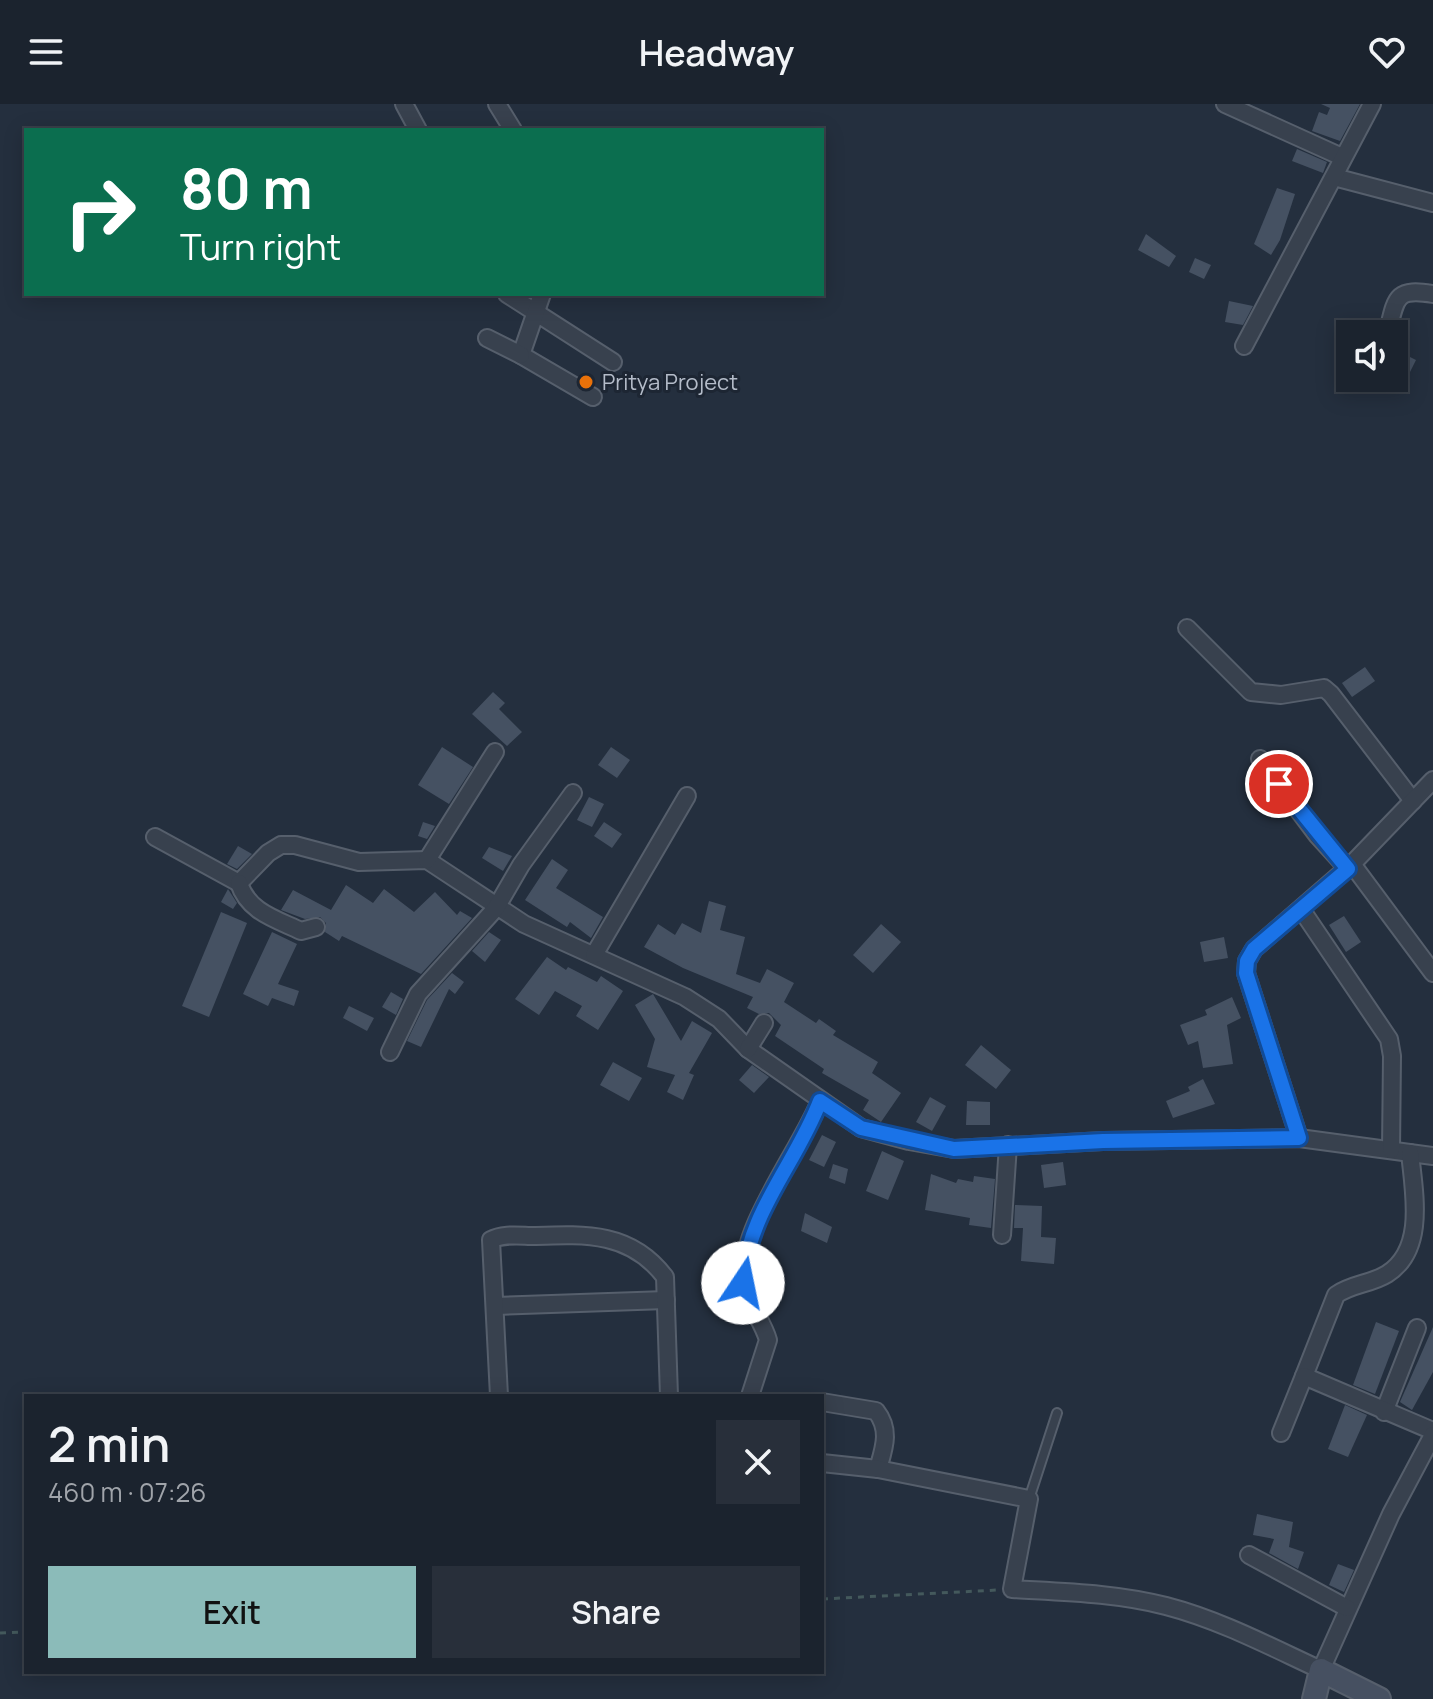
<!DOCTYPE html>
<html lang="en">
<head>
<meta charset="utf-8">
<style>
	:root { --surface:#1b232e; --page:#282f3a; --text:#f1f3f6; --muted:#a0a4aa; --line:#39404a; --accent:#8bbbb9 }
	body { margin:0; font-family:Manrope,sans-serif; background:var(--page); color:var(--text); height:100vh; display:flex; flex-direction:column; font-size:30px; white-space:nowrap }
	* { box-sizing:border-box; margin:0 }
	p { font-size:26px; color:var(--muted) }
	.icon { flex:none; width:44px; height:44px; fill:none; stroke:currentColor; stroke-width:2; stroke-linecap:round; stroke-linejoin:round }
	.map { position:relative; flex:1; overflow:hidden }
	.panel { position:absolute; left:24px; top:1290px; width:800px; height:280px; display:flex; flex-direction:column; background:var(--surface); border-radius:0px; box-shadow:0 4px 20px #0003,0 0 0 2px var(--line) }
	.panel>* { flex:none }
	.guide { position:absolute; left:24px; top:24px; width:800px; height:168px; border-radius:0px; box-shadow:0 4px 20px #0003,0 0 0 2px var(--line); background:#0b6e4f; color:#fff; overflow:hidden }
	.fabs { position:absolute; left:1336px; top:216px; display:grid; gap:16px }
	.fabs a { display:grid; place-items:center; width:72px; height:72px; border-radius:0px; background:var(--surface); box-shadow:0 4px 20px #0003,0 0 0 2px var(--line); font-size:40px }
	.pin { position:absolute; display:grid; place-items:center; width:68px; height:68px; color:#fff; margin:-34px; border:4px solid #fff; border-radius:50%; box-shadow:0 2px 8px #0007 }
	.me { position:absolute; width:88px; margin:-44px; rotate:11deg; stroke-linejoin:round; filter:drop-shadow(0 0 6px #0008) }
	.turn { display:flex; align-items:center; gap:28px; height:168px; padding:0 24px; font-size:36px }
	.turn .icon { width:104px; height:104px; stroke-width:2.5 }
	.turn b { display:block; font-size:56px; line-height:68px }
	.round { display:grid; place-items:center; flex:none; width:84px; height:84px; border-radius:0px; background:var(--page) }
	.summary { display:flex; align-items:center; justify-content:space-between; height:136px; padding:0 24px }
	h1 { font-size:48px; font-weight:600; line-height:60px }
	.action { display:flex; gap:16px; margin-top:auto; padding:16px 24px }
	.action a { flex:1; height:92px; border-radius:0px; background:var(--accent); color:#111; font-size:32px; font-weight:600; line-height:92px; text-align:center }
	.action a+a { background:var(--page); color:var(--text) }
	header { display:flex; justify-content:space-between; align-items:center; height:104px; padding:0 24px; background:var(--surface); font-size:36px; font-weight:600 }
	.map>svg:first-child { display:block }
</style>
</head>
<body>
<header><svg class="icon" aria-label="menu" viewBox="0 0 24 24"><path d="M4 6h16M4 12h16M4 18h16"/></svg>Headway<svg class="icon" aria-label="heart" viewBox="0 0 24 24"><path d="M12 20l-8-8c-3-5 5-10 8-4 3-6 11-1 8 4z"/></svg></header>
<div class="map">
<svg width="1433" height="1595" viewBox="0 0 1433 1595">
	<rect width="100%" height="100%" fill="#242f3e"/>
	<g fill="#455162">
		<path d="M1321,0H1360L1340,37L1312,27L1319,8L1327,11L1330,4Z"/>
		<path d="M1297,45L1327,58L1323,69L1292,57Z"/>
		<path d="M1277,84L1295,90L1280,136L1271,151L1254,140Z"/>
		<path d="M1146,130L1176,152L1169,163L1138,146Z"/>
		<path d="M1195,154L1211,161L1204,175L1189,168Z"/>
		<path d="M1229,197L1253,202L1243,221L1225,218Z"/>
		<path d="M1398,247L1416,256L1409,270L1394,262Z"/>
		<path d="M1365,563L1375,577L1352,593L1342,579Z"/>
		<path d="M493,588L505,599L499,605L522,628L507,642L472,610Z"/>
		<path d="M442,643L473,663L449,700L418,681Z"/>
		<path d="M611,643L630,656L617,674L598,661Z"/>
		<path d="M589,693L604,700L592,723L577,716Z"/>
		<path d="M423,718L435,722L427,735L418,732Z"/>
		<path d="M604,718L622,730L612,744L594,732Z"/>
		<path d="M238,742L252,750L237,765L227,760Z"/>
		<path d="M489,743L512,752L503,767L482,754Z"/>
		<path d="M552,755L568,766L556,784L603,813L591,834L570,818L567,823L525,796Z"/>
		<path d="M346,781L373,799L384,785L414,808L435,788L457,811L460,807L472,814L421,870L342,832L339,837L325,828L326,819L320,813L305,815L281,806L293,786L331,806Z"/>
		<path d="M228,785L237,799L233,805L221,798Z"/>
		<path d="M709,797L726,802L720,826L745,833L736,870L760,879L767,865L794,879L784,898L816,919L819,915L836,927L833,931L878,958L872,969L901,989L881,1018L863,1006L869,996L822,969L824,965L775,932L781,921L769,909L759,910L747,904L753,893L683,864L644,843L658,820L675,831L682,819L701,829Z"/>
		<path d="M221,808L247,819L209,913L182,902Z"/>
		<path d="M1344,812L1361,838L1346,848L1329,821Z"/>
		<path d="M881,820L901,838L873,869L853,851Z"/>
		<path d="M272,828L297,840L278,880L299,887L294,902L272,894L268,902L243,890Z"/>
		<path d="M489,828L501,836L485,858L472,847Z"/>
		<path d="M1224,833L1228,854L1204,858L1200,838Z"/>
		<path d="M547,853L566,866L568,863L597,878L601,872L623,887L598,926L576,912L582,902L555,887L539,911L515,895Z"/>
		<path d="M452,869L464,878L455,890L449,885L421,943L407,937L427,896Z"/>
		<path d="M391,888L403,895L396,911L382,903Z"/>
		<path d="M653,890L681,937L692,917L712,929L689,969L694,971L683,996L667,988L675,971L647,963L655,935L635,901Z"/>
		<path d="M1232,893L1241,914L1227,921L1233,960L1203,964L1198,937L1188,941L1180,921L1207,911L1205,906Z"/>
		<path d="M349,902L374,914L367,927L343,914Z"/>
		<path d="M981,941L1011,966L996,985L965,961Z"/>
		<path d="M613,958L642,974L629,997L600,981Z"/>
		<path d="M752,961L769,973L754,989L739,976Z"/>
		<path d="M1203,975L1215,1000L1173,1014L1166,997L1190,987L1188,983Z"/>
		<path d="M930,993L946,1002L932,1027L916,1018Z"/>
		<path d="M967,997L990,998V1021H966Z"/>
		<path d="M822,1031L836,1038L824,1063L809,1056Z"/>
		<path d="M882,1047L904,1057L888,1096L866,1087Z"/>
		<path d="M1063,1058L1066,1081L1044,1084L1041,1061Z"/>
		<path d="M833,1060L848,1065L845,1080L829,1074Z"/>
		<path d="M931,1070L956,1079L958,1075L973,1078L974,1072L995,1075L991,1124L969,1121L970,1114L925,1106Z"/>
		<path d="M1015,1101L1042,1102L1041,1133L1056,1134L1054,1160L1021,1157L1023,1124H1014Z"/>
		<path d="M805,1109L832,1123L827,1139L801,1127Z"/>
		<path d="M1376,1218L1399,1227L1375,1290L1353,1281Z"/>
		<path d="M1433,1223V1268L1412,1306L1400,1298Z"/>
		<path d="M1345,1301L1367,1311L1348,1353L1328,1345Z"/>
		<path d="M1257,1410L1293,1418L1289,1443L1304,1448L1298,1465L1269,1449L1274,1435L1253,1431Z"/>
		<path d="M1338,1460L1354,1466L1344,1488L1329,1481Z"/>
	</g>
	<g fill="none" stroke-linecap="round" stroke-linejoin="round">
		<g stroke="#565f6c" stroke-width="12">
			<path id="lane" d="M1029,1395L1057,1309"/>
		</g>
		<g stroke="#565f6c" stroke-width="20">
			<g id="street">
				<path d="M404,0L418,26"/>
				<path d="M497,0L513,26"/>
				<path d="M1225,0L1342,53"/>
				<path d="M1334,73L1433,99"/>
				<path d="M507,190L613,258"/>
				<path d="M542,190L521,251L593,293"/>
				<path d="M1388,227C1396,193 1396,184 1433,190"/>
				<path d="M487,234L521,251"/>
				<path d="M1244,242L1372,0"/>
				<path d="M1187,524L1251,588L1281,591L1324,584L1331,590L1413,697"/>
				<path d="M1260,655L1317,731L1348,765"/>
				<path d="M155,733L239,779L268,749L281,741H295L359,758L427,756L524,820L685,893L719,915L748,945L861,1024L909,1037L954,1045L1103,1037L1299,1034L1433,1052"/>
				<path d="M427,756L495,648"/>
				<path d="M1352,760L1433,869"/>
				<path d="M239,779C248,808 276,815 301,827L316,823"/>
				<path d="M1301,805L1389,935L1392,952L1391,1046"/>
				<path d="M594,851L687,692"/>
				<path d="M748,945L764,919"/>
				<path d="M390,948L418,890L496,804L521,761L573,689"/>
				<path d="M1299,1034L1246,869L1247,857L1254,845L1352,760L1433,676"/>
				<path d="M1002,1131L1008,1041"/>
				<path d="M495,1202L666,1196"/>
				<path d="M1304,1272L1336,1191C1351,1180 1371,1180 1387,1170C1426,1145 1414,1089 1410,1049"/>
				<path d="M499,1292L491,1136C503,1129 521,1132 535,1132C586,1130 631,1128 665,1173L669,1292"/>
				<path d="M750,1292L768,1236C763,1217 746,1198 744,1179C736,1128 801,1045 820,997"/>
				<path d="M822,1298L876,1307C891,1326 884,1344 878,1365"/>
				<path d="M1384,1308L1417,1224"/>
				<path d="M1281,1329L1304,1272L1433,1327"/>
				<path d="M822,1359L878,1365L1029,1395L1012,1485C1063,1488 1116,1489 1166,1502C1220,1516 1271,1543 1321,1566L1391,1410L1433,1331"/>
				<path d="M1249,1451L1347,1504"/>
			</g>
		</g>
		<g stroke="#565f6c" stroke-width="26">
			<path id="secondary" d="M1314,1595L1321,1566L1379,1595"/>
		</g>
		<g stroke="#44595c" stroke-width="3" stroke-dasharray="6 6" stroke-linecap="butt">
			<path d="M822,1495L998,1486"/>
			<path d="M0,1529L26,1528"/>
		</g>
		<use href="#lane" stroke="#38414e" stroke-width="8"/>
		<use href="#street" stroke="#38414e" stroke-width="16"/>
		<use href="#secondary" stroke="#465061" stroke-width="22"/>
	</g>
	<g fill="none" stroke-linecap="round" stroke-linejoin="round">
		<g stroke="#114b97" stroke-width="20">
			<path id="route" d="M743,1179C747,1109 796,1060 820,997L861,1024L954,1045L1103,1037L1299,1034L1246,869L1247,857L1254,845L1348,765L1279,680"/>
		</g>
		<use href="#route" stroke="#1a73e8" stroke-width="14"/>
	</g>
	<circle fill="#e8710a" stroke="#1d2633" stroke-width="3" cx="586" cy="278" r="8"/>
	<g text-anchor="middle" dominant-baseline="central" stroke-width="6" stroke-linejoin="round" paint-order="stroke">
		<g font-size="22" fill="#b4bcc9" stroke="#1d2633" text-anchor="start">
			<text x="602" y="278">Pritya Project</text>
		</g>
	</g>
</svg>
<div class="fabs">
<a><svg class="icon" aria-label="sound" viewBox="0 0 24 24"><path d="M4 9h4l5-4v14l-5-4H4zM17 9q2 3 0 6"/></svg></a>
</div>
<div class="pin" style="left:1279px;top:680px;background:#d93025"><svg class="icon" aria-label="arrive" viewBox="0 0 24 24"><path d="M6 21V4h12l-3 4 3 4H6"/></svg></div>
<svg class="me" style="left:743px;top:1179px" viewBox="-20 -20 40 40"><circle r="19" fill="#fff"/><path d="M0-13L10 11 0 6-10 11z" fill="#1a73e8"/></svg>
<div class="guide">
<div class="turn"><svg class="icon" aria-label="right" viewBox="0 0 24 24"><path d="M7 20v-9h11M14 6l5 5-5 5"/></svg><div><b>80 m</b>Turn right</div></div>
</div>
<section class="panel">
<div class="summary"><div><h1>2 min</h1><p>460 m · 07:26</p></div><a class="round"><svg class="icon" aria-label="close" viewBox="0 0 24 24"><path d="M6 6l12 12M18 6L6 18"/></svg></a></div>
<div class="action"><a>Exit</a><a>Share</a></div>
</section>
</div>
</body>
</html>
